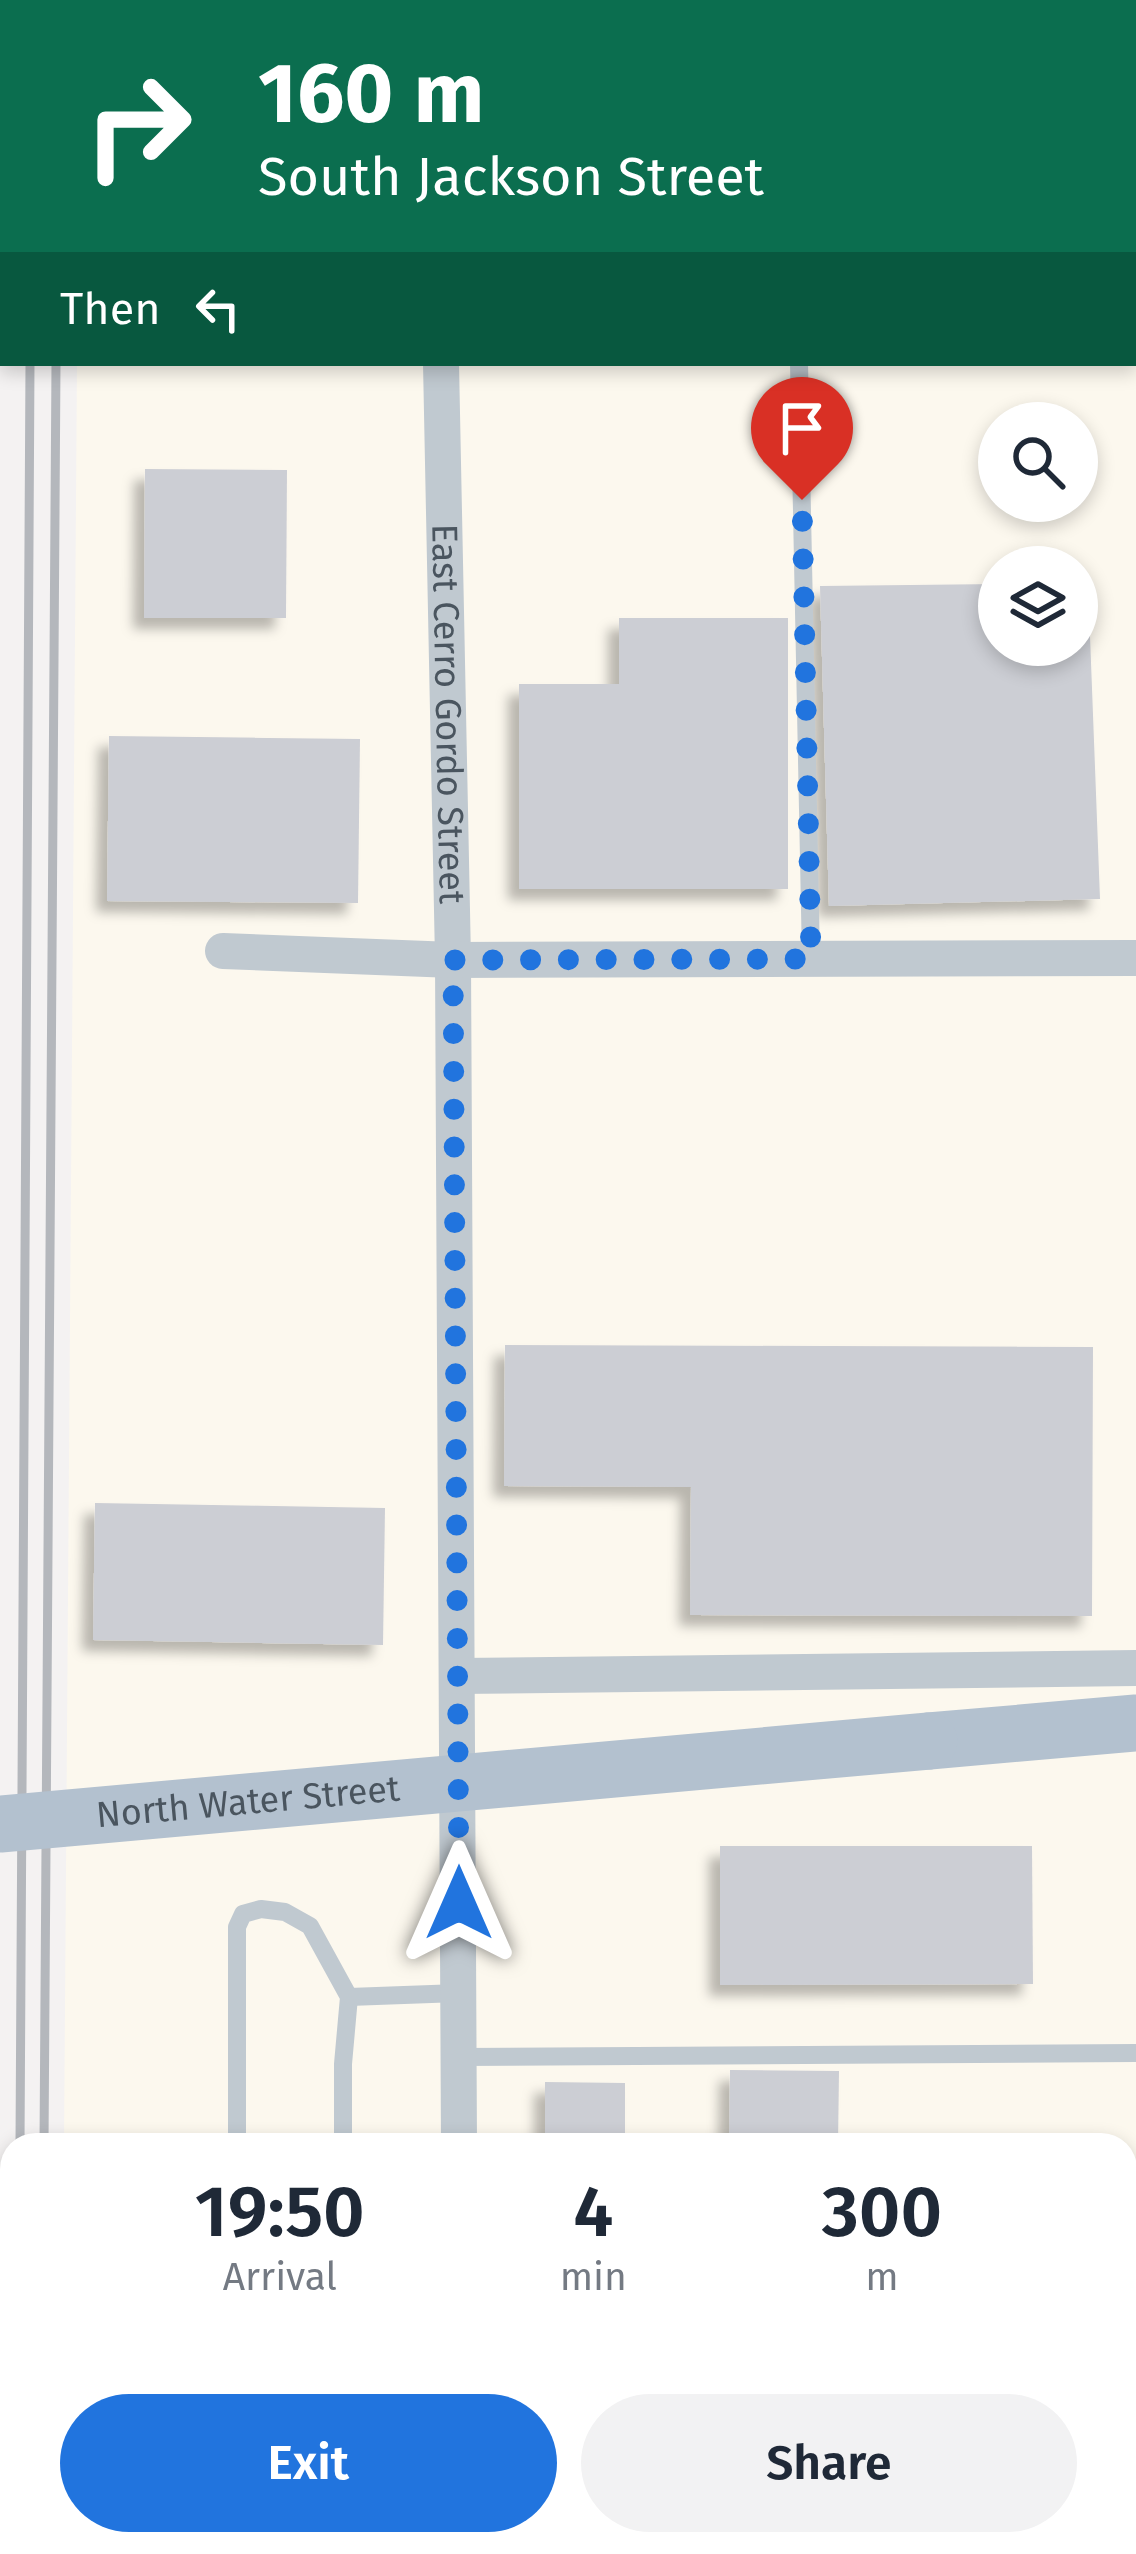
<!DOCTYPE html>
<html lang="en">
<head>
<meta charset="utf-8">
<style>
	:root { --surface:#fff; --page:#f2f2f3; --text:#1f2937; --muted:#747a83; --accent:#2174de }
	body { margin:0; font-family:"Fira Sans",sans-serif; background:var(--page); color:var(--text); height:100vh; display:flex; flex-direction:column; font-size:45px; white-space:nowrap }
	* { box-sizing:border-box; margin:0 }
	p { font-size:39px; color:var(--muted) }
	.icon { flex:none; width:66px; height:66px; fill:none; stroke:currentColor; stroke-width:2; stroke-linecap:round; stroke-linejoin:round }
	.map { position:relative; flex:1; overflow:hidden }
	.details { position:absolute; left:0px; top:2133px; width:1137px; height:423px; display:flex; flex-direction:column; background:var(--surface); border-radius:36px 36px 0 0; box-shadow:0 6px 18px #0003 }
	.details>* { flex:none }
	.top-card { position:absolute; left:0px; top:0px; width:1137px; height:366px; box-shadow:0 6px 18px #0003; background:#0b6e4f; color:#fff; overflow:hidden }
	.buttons { position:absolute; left:978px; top:402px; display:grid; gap:24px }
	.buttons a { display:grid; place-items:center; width:120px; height:120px; border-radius:50%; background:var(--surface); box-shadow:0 6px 18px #0003; font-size:60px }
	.pin { position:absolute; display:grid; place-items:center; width:102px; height:102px; color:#fff; margin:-123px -51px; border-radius:50% 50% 50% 0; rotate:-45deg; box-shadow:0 0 12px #0007 }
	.pin .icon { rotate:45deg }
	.me { position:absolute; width:132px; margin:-66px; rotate:0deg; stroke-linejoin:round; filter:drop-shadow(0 0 9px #0008) }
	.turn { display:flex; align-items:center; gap:42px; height:252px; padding:0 60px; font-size:54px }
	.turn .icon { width:156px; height:156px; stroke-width:2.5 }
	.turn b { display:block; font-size:84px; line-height:102px }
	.then { display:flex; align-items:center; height:114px; padding:0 60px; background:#0003; gap:24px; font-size:45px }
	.eta { display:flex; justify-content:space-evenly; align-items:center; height:204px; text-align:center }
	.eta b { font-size:72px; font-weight:600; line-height:84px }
	.button { display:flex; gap:24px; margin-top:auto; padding:24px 60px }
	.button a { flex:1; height:138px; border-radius:72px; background:var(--accent); color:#fff; font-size:48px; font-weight:600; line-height:138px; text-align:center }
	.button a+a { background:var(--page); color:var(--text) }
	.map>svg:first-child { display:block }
</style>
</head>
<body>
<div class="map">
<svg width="1136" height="2554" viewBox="0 0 1136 2554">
	<defs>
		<filter id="shadow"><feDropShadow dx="-11" dy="11" stdDeviation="6" flood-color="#0004"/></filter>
	</defs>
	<rect width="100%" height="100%" fill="#f4f2f2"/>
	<path fill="#fcf8ee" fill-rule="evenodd" d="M78,0H1136V2554H61V2544H1125V2145H64L77,363H1134V3H78ZM999,423H1077V501H999ZM999,567H1077V645H999Z"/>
	<g fill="#ccced4" filter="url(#shadow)">
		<path d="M145,469L287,470L286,618H144Z"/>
		<path d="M1077,583H1088L1100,899L829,906L820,586L999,584V645H1077Z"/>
		<path d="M619,618H788V889H519V684H619Z"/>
		<path d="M109,736L360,739L358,903L107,901Z"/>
		<path d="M505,1345L1093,1347L1092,1616L690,1615L691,1487L504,1486Z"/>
		<path d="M95,1503L385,1508L383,1645L93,1640Z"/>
		<path d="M720,1846H1032L1033,1984L720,1985Z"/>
		<path d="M730,2070L839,2071L838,2145H729Z"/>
		<path d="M545,2082L625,2083V2145H545Z"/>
		<path d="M531,2544H604L603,2554H531Z"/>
		<path d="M748,2544H889L888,2554H815V2550L748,2548Z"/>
	</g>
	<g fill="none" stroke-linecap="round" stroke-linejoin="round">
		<g stroke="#c0c9d0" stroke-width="18">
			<path d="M791,0V3"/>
			<path d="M799,363L811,959"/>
			<path d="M349,1997L459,1993"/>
			<path d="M459,2057L1136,2053"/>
			<path d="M237,2145V1927L243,1914L261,1909L285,1912L310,1926L349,1997L343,2064V2145"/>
			<path d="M717,2544V2554"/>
		</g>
		<g stroke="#c0c9d0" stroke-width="36">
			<path d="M433,0L434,3"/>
			<path id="s1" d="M441,363L453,960L459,2145"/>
			<path d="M223,951L453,960L1136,958"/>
			<path d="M458,1676L1136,1668"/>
			<path d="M0,2372L12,2373"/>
			<path d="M1125,2385H1136"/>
			<path d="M460,2554V2544"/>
		</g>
		<path stroke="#b3c1cf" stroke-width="57" d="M929,1741L1136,1723"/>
		<g stroke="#b4b7bc" stroke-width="9">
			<path d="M31,3V0"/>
			<path d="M58,3V0"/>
			<path d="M20,2145L30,363"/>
			<path d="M44,2145L56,363"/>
			<path d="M17,2554L18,2544"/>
			<path d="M41,2554V2544"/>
		</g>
		<path stroke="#b3c1cf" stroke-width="57" id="s2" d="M0,1824L929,1741"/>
	</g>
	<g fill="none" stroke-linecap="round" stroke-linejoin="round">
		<path stroke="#2174de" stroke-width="21" stroke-dasharray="0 37.8" d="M459,1903L453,960L811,959L802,500"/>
	</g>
	<g text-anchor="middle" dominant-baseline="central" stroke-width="9" stroke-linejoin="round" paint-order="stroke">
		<g font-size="36" fill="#4a555f" stroke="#fff">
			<text stroke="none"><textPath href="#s1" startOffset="351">East Cerro Gordo Street</textPath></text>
			<text stroke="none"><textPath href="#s2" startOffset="249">North Water Street</textPath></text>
		</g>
	</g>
</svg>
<div class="buttons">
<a><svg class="icon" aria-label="search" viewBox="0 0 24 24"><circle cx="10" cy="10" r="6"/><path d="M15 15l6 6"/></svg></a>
<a><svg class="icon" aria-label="layers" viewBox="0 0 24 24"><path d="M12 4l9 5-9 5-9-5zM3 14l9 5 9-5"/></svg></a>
</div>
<div class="pin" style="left:802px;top:500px;background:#d93025"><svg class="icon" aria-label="arrive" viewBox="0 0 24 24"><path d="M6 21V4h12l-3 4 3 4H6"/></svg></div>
<svg class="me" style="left:459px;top:1903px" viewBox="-20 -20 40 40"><path d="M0-17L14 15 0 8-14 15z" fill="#2174de" stroke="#fff" stroke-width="4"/></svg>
<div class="top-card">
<div class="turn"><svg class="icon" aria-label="right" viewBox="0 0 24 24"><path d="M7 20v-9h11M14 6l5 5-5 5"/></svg><div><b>160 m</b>South Jackson Street</div></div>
<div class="then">Then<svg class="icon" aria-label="left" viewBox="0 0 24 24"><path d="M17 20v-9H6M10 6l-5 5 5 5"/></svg></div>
</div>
<section class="details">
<div class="eta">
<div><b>19:50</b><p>Arrival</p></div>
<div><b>4</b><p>min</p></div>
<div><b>300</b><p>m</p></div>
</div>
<div class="button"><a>Exit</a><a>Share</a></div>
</section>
</div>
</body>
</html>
